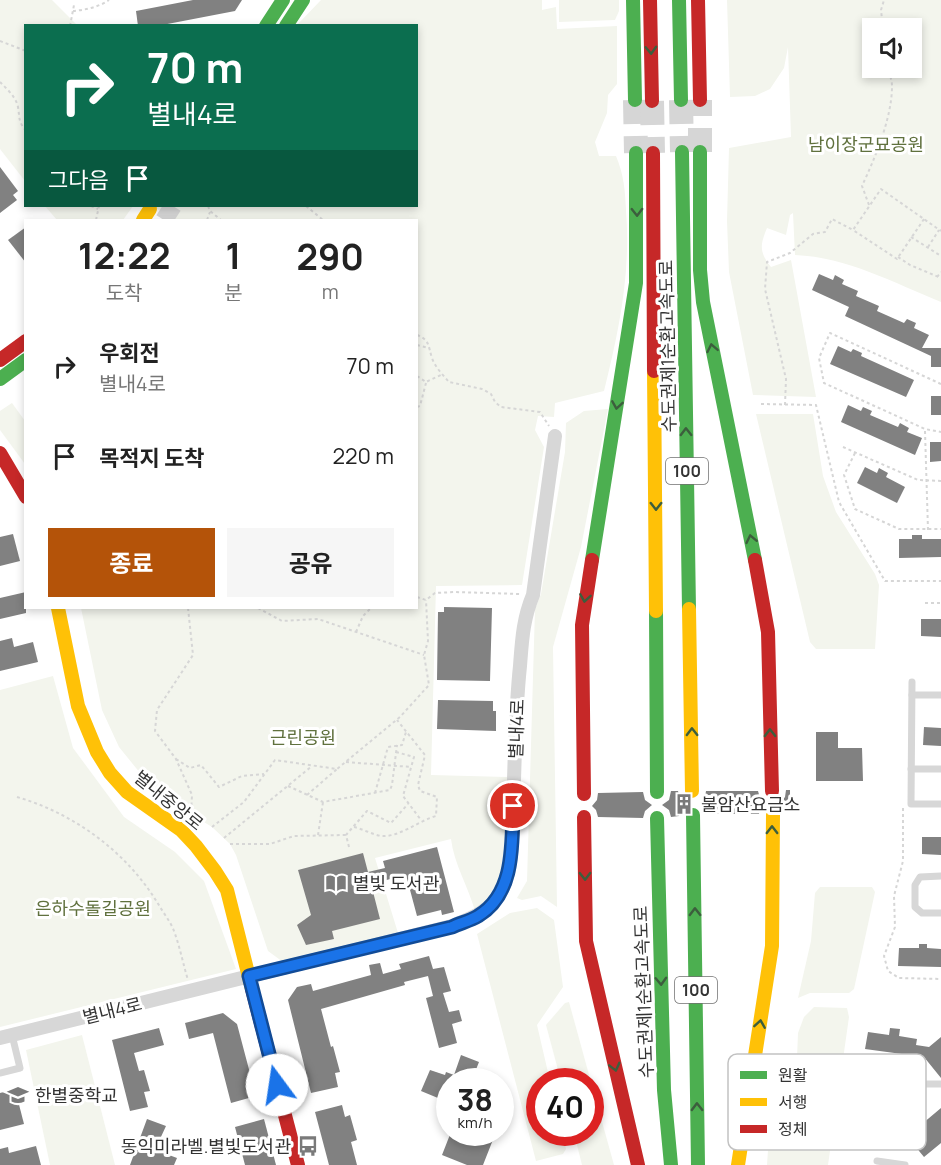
<!DOCTYPE html>
<html lang="ko">
<head>
<meta charset="utf-8">
<style>
	:root { --surface:#fff; --page:#f6f6f6; --text:#222; --muted:#767676; --accent:#b45309 }
	body { margin:0; font-family:Manrope,"Noto Sans KR",sans-serif; background:var(--page); color:var(--text); height:100vh; display:flex; flex-direction:column; font-size:22px; white-space:nowrap }
	* { box-sizing:border-box; margin:0 }
	p { font-size:20px; color:var(--muted) }
	.icon { flex:none; width:33px; height:33px; fill:none; stroke:currentColor; stroke-width:2; stroke-linecap:round; stroke-linejoin:round }
	.map { position:relative; flex:1; overflow:hidden }
	.side { position:absolute; left:24px; top:219px; width:394px; height:390px; display:flex; flex-direction:column; background:var(--surface); border-radius:0px; box-shadow:0 3px 9px #0003 }
	.side>* { flex:none }
	.top-card { position:absolute; left:24px; top:24px; width:394px; height:183px; border-radius:0px; box-shadow:0 3px 9px #0003; background:#0b6e4f; color:#fff; overflow:hidden }
	.tools { position:absolute; left:862px; top:18px; display:grid; gap:12px }
	.tools a { display:grid; place-items:center; width:60px; height:60px; border-radius:0px; background:var(--surface); box-shadow:0 3px 9px #0003; font-size:30px }
	.speed { position:absolute; left:436px; top:1068px; display:flex; gap:12px; font-size:30px; font-weight:700; text-align:center }
	.speed>* { display:grid; place-content:center; width:78px; height:78px; border-radius:50%; background:var(--surface); box-shadow:0 3px 9px #0003; line-height:1 }
	.speed small { font-size:15px; font-weight:400 }
	.speed .limit { border:9px solid #d22; background:#fff; color:#111 }
	.pin { position:absolute; display:grid; place-items:center; width:51px; height:51px; color:#fff; margin:-26px; border:3px solid #fff; border-radius:50%; box-shadow:0 2px 6px #0007 }
	.me { position:absolute; width:66px; margin:-33px; rotate:346deg; stroke-linejoin:round; filter:drop-shadow(0 0 4px #0008) }
	.turn { display:flex; align-items:center; gap:21px; height:126px; padding:0 24px; font-size:27px }
	.turn .icon { width:78px; height:78px; stroke-width:2.5 }
	.turn b { display:block; font-size:42px; line-height:51px }
	.then { display:flex; align-items:center; height:57px; padding:0 24px; background:#0003; gap:12px; font-size:22px }
	.eta { display:flex; justify-content:space-evenly; align-items:center; height:102px; text-align:center }
	.eta b { font-size:36px; font-weight:700; line-height:42px }
	.primary-button { display:flex; gap:12px; margin-top:auto; padding:12px 24px }
	.primary-button a { flex:1; height:69px; border-radius:0px; background:var(--accent); color:#fff; font-size:24px; font-weight:700; line-height:69px; text-align:center }
	.primary-button a+a { background:var(--page); color:var(--text) }
	ul { padding:0; list-style:none }
	li { display:flex; align-items:center; gap:18px; height:90px; padding:0 24px }
	li div { flex:1 }
	li b { display:block; font-size:22px }
	li em { font-style:normal }
	.map>svg:first-child { display:block }
</style>
</head>
<body>
<div class="map">
<svg width="941" height="1165" viewBox="0 0 941 1165">
	<rect width="100%" height="100%" fill="#fff"/>
	<g fill="#f3f5ed" fill-rule="evenodd">
		<path d="M0,0H52L77,25L26,26L25,181L0,149Z"/>
		<path d="M321,0H542V10L556,7L557,29L617,26V84L608,95L607,113L595,142L599,156H616C624,175 625,190 626,210C631,273 619,331 604,391L555,403L554,417L538,416L535,430L544,447L522,585L436,586L431,775L507,777V782H510L505,872L496,894L475,911C468,886 454,864 451,839L375,858L398,933L283,962L268,951L236,855L230,844L212,827L191,814L177,802L149,784L119,747L102,710L81,608H417V220H174L153,206H417V26L297,25Z"/>
		<path d="M559,0H619V11L615,20L559,22Z"/>
		<path d="M727,0H941V302C894,283 847,257 795,255L793,213L790,215L786,235L767,228C760,245 759,252 771,267L791,260L816,397L753,395L729,272L727,221L729,148L791,137L788,47L784,68L770,89L755,96L730,97ZM873,28H912V68H873Z"/>
		<path d="M45,206H133L123,220H57Z"/>
		<path d="M12,403L25,421V464L0,430V411Z"/>
		<path d="M608,409L581,547L553,647L557,907L541,896L522,900L517,898L527,881L535,609L541,594L565,452L566,423L584,411Z"/>
		<path d="M756,414H813L823,476L836,512L875,574L879,585L875,649H816L810,642Z"/>
		<path d="M53,676L73,748L124,817L175,852L204,881L236,969L0,1027V690Z"/>
		<path d="M820,887H872L875,892L854,989L849,993H810L798,998L811,941L815,893Z"/>
		<path d="M537,908L554,920L563,987L537,1025L550,1081L540,1082V1132L562,1133L566,1149L563,1154L536,1161L477,934L510,913Z"/>
		<path d="M569,1002L591,1082L561,1081L546,1025L565,1003Z"/>
		<path d="M814,1007L847,1008L849,1017L828,1165H767L769,1135L777,1100L790,1092L796,1083L798,1033L804,1017Z"/>
		<path d="M82,1035L115,1165H50L26,1050Z"/>
		<path d="M591,1082L614,1165H582L574,1133L591,1132Z"/>
	</g>
	<g fill="#818181">
		<path d="M193,0H242L235,11L157,26H138L136,11Z"/>
		<path d="M0,167L18,191L13,195L17,200L0,213Z"/>
		<path d="M26,227V263L8,240Z"/>
		<path d="M819,274L833,280L835,275L844,280L842,284L858,291L856,296L879,306L877,311L904,323L907,319L916,323L914,328L929,335L922,348H941V367H931V356L845,316L849,307L812,290Z"/>
		<path d="M838,346L851,352L853,349L862,353L861,356L914,380L906,397L830,364Z"/>
		<rect x="931" y="396" width="10" height="19"/>
		<path d="M848,405L861,411L863,407L872,411L870,415L898,427L900,423L909,428L907,432L922,438L915,455L841,422Z"/>
		<path d="M930,442H941V461L930,462Z"/>
		<path d="M865,467L877,473L879,468L888,473L886,477L905,487L897,503L857,483Z"/>
		<path d="M13,534L20,561L0,566V537Z"/>
		<path d="M912,535H922V539H941V557L899,558V539H912Z"/>
		<path d="M26,592V613L0,619V598Z"/>
		<path d="M444,607L492,608L490,681L437,680L438,612H444Z"/>
		<path d="M921,619H941V637L921,636Z"/>
		<path d="M12,638L14,647L33,642L38,662L0,671V641Z"/>
		<path d="M438,700L493,701V711H496V731L437,729Z"/>
		<path d="M924,727L941,728V746L923,745Z"/>
		<path d="M816,732H838V748H862L863,781H816Z"/>
		<path d="M786,790H790V813H787L785,807L781,802L785,797Z"/>
		<path d="M671,791H678L680,799L685,803L680,809L679,816L671,817L669,810L662,805L669,800Z"/>
		<path d="M706,791H758L760,798L764,803L760,807L759,814H707L705,807L700,803L705,797Z"/>
		<path d="M643,792L645,800L652,805L645,811L643,818L598,817L596,810L592,806L597,800L598,793Z"/>
		<path d="M922,837H941V855L922,854Z"/>
		<path d="M437,847L454,912L442,915L441,910L417,916L406,875L371,884L380,919L332,931L334,939L306,945L297,925L311,915L298,870L363,853L368,872L385,868L383,861Z"/>
		<path d="M919,944H927V948L941,949V967L898,966L899,948H919Z"/>
		<path d="M429,956L433,969L444,967L451,991L443,993L449,1012L459,1010L462,1021L452,1024L457,1043L439,1048L426,998L433,996L428,976L404,982L405,985L321,1009L331,1047L333,1046L340,1072L335,1073L338,1087L311,1093L288,1000L297,987L311,984L313,991L371,975L369,965L380,963L383,974L401,969L399,964Z"/>
		<path d="M223,1013L237,1024L256,1096L231,1103L213,1033L189,1039L185,1023Z"/>
		<path d="M159,1028L164,1045L134,1053L139,1071L144,1070L150,1091L144,1092L148,1107L130,1111L112,1040Z"/>
		<path d="M890,1028L900,1029L899,1036L917,1039L916,1045L929,1047L941,1037V1078L924,1057L865,1049L868,1032L889,1035Z"/>
		<path d="M461,1055L479,1062L471,1082H450V1103L421,1091L430,1070L445,1075L446,1072L454,1075Z"/>
		<path d="M15,1089L24,1124L0,1130V1093Z"/>
		<path d="M342,1105L345,1117L350,1115L357,1140L351,1142L357,1165H329L315,1112Z"/>
		<path d="M941,1108V1143L924,1157L910,1140L852,1131L854,1114L876,1117L877,1110L887,1112L886,1118L904,1121L903,1128L916,1129Z"/>
		<path d="M147,1119L166,1126L160,1139L165,1141L161,1152L177,1158L174,1165H130Z"/>
		<path d="M264,1119L276,1165H245L235,1127Z"/>
		<path d="M451,1132H459L470,1137L471,1132H496L483,1165H467L442,1155Z"/>
		<path d="M36,1146L41,1165H0V1149L8,1147L9,1153Z"/>
	</g>
	<g fill="none" stroke-linecap="round" stroke-linejoin="round">
		<path stroke="#d6d6d6" stroke-width="18" stroke-dasharray="18 9" stroke-linecap="butt" d="M164,220L173,206"/>
		<g stroke="#d6d6d6" stroke-width="24" stroke-dasharray="24 12" stroke-linecap="butt">
			<path d="M635,100L636,153"/>
			<path d="M681,100L682,152"/>
			<path d="M652,101L653,153"/>
			<path d="M700,152V100"/>
		</g>
		<g stroke="#d6d6d6" stroke-width="2" stroke-dasharray="3 3" stroke-linecap="butt">
			<path d="M73,11C85,10 99,7 109,0"/>
			<path d="M70,26L74,5"/>
			<path d="M883,28L881,10L884,0"/>
			<path d="M0,41L26,51"/>
			<path d="M0,82C7,89 16,97 18,107C20,119 18,121 26,131"/>
			<path d="M869,205L862,186C875,158 892,118 892,86C892,80 889,73 888,68"/>
			<path d="M91,206L98,209"/>
			<path d="M208,206L210,211L221,220"/>
			<path d="M306,206L323,220"/>
			<path d="M924,219L897,259L853,230L881,189L941,231"/>
			<path d="M96,220L99,206"/>
			<path d="M207,220L210,212"/>
			<path d="M911,237L941,256"/>
			<path d="M928,247L939,230"/>
			<path d="M898,257L910,265L941,278"/>
			<path d="M937,277L941,272"/>
			<path d="M417,335C430,340 428,346 432,358C435,367 443,375 449,382L482,389L491,394L495,402L501,407L540,412L549,426"/>
			<path d="M417,345L429,348"/>
			<path d="M417,376L426,382L443,374"/>
			<path d="M941,384L830,333L819,358L824,383L925,429L941,432"/>
			<path d="M761,404L816,405L839,502L885,581H941"/>
			<path d="M785,405L786,379L765,289L767,262L790,253L813,234L825,232L832,219L853,230"/>
			<path d="M417,407L420,406L426,383"/>
			<path d="M925,431L928,530"/>
			<path d="M843,447L918,480L941,481"/>
			<path d="M855,453L844,475L855,509L899,529H941"/>
			<path d="M417,597L426,600L435,593L455,592L520,594"/>
			<path d="M925,603H941"/>
			<path d="M188,608L193,655L157,710L155,731L176,759L192,795L191,814"/>
			<path d="M258,608L282,621L318,619L424,655"/>
			<path d="M356,632L363,616L371,608"/>
			<path d="M396,752L414,757L403,796L421,820"/>
			<path d="M176,759L190,768L201,765L219,787L242,776L264,774"/>
			<path d="M346,762L411,767"/>
			<path d="M288,786L323,802L390,790L392,785L397,745"/>
			<path d="M375,793L388,747L402,745L406,732"/>
			<path d="M307,795L337,769"/>
			<path d="M17,797C76,814 129,854 160,907C165,915 171,923 174,931C180,947 183,964 188,980"/>
			<path d="M903,808V861L894,896L895,927L884,956L888,971L899,978L941,979"/>
			<path d="M212,827L244,802L275,760L337,769L400,717L429,685L424,655L428,641L426,600"/>
			<path d="M354,827C363,829 373,835 382,836C400,837 418,821 436,816L437,797L420,791L418,785L425,755L397,720"/>
			<path d="M318,835L323,802"/>
			<path d="M224,838L312,766"/>
			<path d="M230,844H270L294,836L346,835"/>
			<path d="M349,847L346,835L367,811L391,823L408,804"/>
		</g>
		<g stroke="#d7d7d7" stroke-width="7">
			<path d="M912,682L911,804H941"/>
			<path d="M912,695H941"/>
			<path d="M911,769H941"/>
			<path d="M941,876L920,877L915,885V907L922,913H941"/>
			<path d="M0,1073L20,1068L12,1035"/>
			<path d="M884,1084H941"/>
			<path d="M877,1161L905,1165"/>
		</g>
		<path stroke="#d7d7d7" stroke-width="14" d="M0,1038L452,926C472,918 491,911 502,890C514,866 512,834 513,808C515,761 515,713 520,666C522,640 523,619 533,595L555,436"/>
		<g stroke="#4caf50" stroke-width="14">
			<path d="M633,0L635,100"/>
			<path d="M679,0L681,100"/>
			<path d="M266,26L283,0"/>
			<path d="M286,26L303,0"/>
			<path d="M682,152L689,609"/>
			<path d="M700,152V270L703,302L755,560"/>
			<path d="M0,379L26,360"/>
			<path d="M592,560L636,283V153"/>
			<path d="M656,611L657,792"/>
			<path d="M693,815L698,1165"/>
			<path d="M657,818L664,1090L671,1165"/>
		</g>
		<g stroke="#ffc107" stroke-width="14">
			<path d="M143,220L150,209"/>
			<path d="M654,371L656,611"/>
			<path d="M58,608L78,706L97,752L110,773L127,792L181,830L196,846L215,871L227,890L252,989"/>
			<path d="M689,609L692,791"/>
			<path d="M738,1165L772,946L773,814"/>
		</g>
		<g stroke="#c62828" stroke-width="14">
			<path d="M650,0L652,101"/>
			<path d="M698,0L700,100"/>
			<path d="M653,153L654,371"/>
			<path d="M0,360L26,341"/>
			<path d="M0,453L26,497"/>
			<path d="M755,560L768,632L772,791"/>
			<path d="M584,794L582,625L592,560"/>
			<path d="M584,817L586,941L638,1165"/>
			<path d="M252,989L298,1165"/>
		</g>
	</g>
	<defs><path id="oneway-chevron" d="M-2-3.5L2.5 0L-2 3.5" fill="none" stroke-width="1.6" stroke-linecap="round" stroke-linejoin="round" transform="scale(1.5)"/></defs>
	<g stroke="#3c5e3d">
		<use href="#oneway-chevron" transform="translate(651 50) rotate(88)"/>
		<use href="#oneway-chevron" transform="translate(637 212) rotate(89)"/>
		<use href="#oneway-chevron" transform="translate(712 348) rotate(-101)"/>
		<use href="#oneway-chevron" transform="translate(617 405) rotate(99)"/>
		<use href="#oneway-chevron" transform="translate(686 432) rotate(-91)"/>
		<use href="#oneway-chevron" transform="translate(656 506) rotate(90)"/>
		<use href="#oneway-chevron" transform="translate(751 539) rotate(-102)"/>
		<use href="#oneway-chevron" transform="translate(585 598) rotate(99)"/>
		<use href="#oneway-chevron" transform="translate(692 732) rotate(-91)"/>
		<use href="#oneway-chevron" transform="translate(770 733) rotate(-91)"/>
		<use href="#oneway-chevron" transform="translate(772 830) rotate(-90)"/>
		<use href="#oneway-chevron" transform="translate(585 876) rotate(89)"/>
		<use href="#oneway-chevron" transform="translate(695 912) rotate(-91)"/>
		<use href="#oneway-chevron" transform="translate(661 981) rotate(88)"/>
		<use href="#oneway-chevron" transform="translate(760 1024) rotate(-81)"/>
		<use href="#oneway-chevron" transform="translate(615 1067) rotate(76)"/>
		<use href="#oneway-chevron" transform="translate(697 1107) rotate(-91)"/>
	</g>
	<g fill="none" stroke-linecap="round" stroke-linejoin="round">
		<g stroke="#114b97" stroke-width="15">
			<path id="route" d="M277,1085L249,976L452,927C460,923 470,921 478,916C515,894 512,844 513,806"/>
		</g>
		<use href="#route" stroke="#1a73e8" stroke-width="10"/>
	</g>
	<defs>
		<g id="building-bare" transform="scale(1.62)"><path d="M-4-6H4V6H1V3H-1V6H-4ZM-2.5-4.3h1.7v1.8h-1.7ZM.8-4.3h1.7v1.8H.8ZM-2.5-1h1.7V.8h-1.7ZM.8-1h1.7V.8H.8Z" fill="#7a7a7a" stroke="#fff" stroke-width="2.5" paint-order="stroke"/></g>
		<g id="library-bare" transform="scale(1.62)"><path d="M-6-4Q-3-5.5-.7-3.5V5Q-3 3-6 4ZM6-4Q3-5.5 .7-3.5V5Q3 3 6 4Z" fill="#7a7a7a" stroke="#fff" stroke-width="2.5" paint-order="stroke"/></g>
		<g id="school-bare" transform="scale(1.62)"><path d="M0-5L7-2L0 1L-7-2ZM-4 1L0 2.5L4 1V4Q0 6-4 4Z" fill="#7a7a7a" stroke="#fff" stroke-width="2.5" paint-order="stroke"/></g>
		<g id="bus-bare" transform="scale(1.62)"><path d="M-5-6H5V4H4V6H2V4H-2V6H-4V4H-5ZM-3.5-4V0h7V-4ZM-3.5 1.2v1.5H-2V1.2ZM2 1.2v1.5H3.5V1.2Z" fill="#7a7a7a" stroke="#fff" stroke-width="2.5" paint-order="stroke"/></g>
	</defs>
	<g fill-rule="evenodd">
		<use href="#building-bare" x="684" y="804"/>
		<use href="#library-bare" x="336" y="883"/>
		<use href="#school-bare" x="18" y="1095"/>
		<use href="#bus-bare" x="308" y="1146"/>
	</g>
	<g text-anchor="middle" dominant-baseline="central" stroke-width="6" stroke-linejoin="round" paint-order="stroke">
		<g fill="#fff" stroke="#707070" stroke-width="1.5">
			<rect x="666" y="458" width="42" height="26" rx="4.5"/>
			<rect x="675" y="977" width="42" height="26" rx="4.5"/>
		</g>
		<g font-size="16" font-weight="bold" fill="#333">
			<text x="687" y="471">100</text>
			<text x="696" y="990">100</text>
		</g>
		<g font-size="18" fill="#60713e" stroke="#fff">
			<text x="866" y="144">남이장군묘공원</text>
			<text x="303" y="737">근린공원</text>
			<text x="93" y="908">은하수돌길공원</text>
		</g>
		<g font-size="18" fill="#333" stroke="#fff">
			<text transform="translate(667 346) rotate(-91)">수도권제1순환고속도로</text>
			<text transform="translate(516 729) rotate(-88)">별내4로</text>
			<text transform="translate(169 800) rotate(39)">별내중앙로</text>
			<text transform="translate(643 992) rotate(-92)">수도권제1순환고속도로</text>
			<text transform="translate(112 1010) rotate(-14)">별내4로</text>
		</g>
		<g font-size="18" fill="#333" stroke="#fff" text-anchor="start">
			<text x="701" y="804">불암산요금소</text>
			<text x="353" y="883">별빛 도서관</text>
			<text x="35" y="1095">한별중학교</text>
			<text x="291" y="1146" text-anchor="end">동익미라벨.별빛도서관</text>
		</g>
	</g>
	<rect x="728" y="1054" width="198" height="96" rx="9" fill="#fff" stroke="#c2c2c2" stroke-width="1.5"/>
	<rect x="740" y="1071" width="27" height="8" fill="#4caf50"/>
	<rect x="740" y="1098" width="27" height="8" fill="#ffc107"/>
	<rect x="740" y="1125" width="27" height="8" fill="#c62828"/>
	<g font-size="16" fill="#333">
		<text x="778" y="1081">원활</text>
		<text x="778" y="1108">서행</text>
		<text x="778" y="1135">정체</text>
	</g>
</svg>
<div class="tools">
<a><svg class="icon" aria-label="sound" viewBox="0 0 24 24"><path d="M4 9h4l5-4v14l-5-4H4zM17 9q2 3 0 6"/></svg></a>
</div>
<div class="speed"><div>38<small>km/h</small></div><div class="limit">40</div></div>
<div class="pin" style="left:513px;top:806px;background:#d93025"><svg class="icon" aria-label="arrive" viewBox="0 0 24 24"><path d="M6 21V4h12l-3 4 3 4H6"/></svg></div>
<svg class="me" style="left:277px;top:1085px" viewBox="-20 -20 40 40"><circle r="19" fill="#fff"/><path d="M0-13L10 11 0 6-10 11z" fill="#1a73e8"/></svg>
<div class="top-card">
<div class="turn"><svg class="icon" aria-label="right" viewBox="0 0 24 24"><path d="M7 20v-9h11M14 6l5 5-5 5"/></svg><div><b>70 m</b>별내4로</div></div>
<div class="then">그다음<svg class="icon" aria-label="arrive" viewBox="0 0 24 24"><path d="M6 21V4h12l-3 4 3 4H6"/></svg></div>
</div>
<section class="side">
<div class="eta">
<div><b>12:22</b><p>도착</p></div>
<div><b>1</b><p>분</p></div>
<div><b>290</b><p>m</p></div>
</div>
<ul>
<li><svg class="icon" aria-label="right" viewBox="0 0 24 24"><path d="M7 20v-9h11M14 6l5 5-5 5"/></svg><div><b>우회전</b><p>별내4로</p></div><em>70 m</em></li>
<li><svg class="icon" aria-label="arrive" viewBox="0 0 24 24"><path d="M6 21V4h12l-3 4 3 4H6"/></svg><div><b>목적지 도착</b></div><em>220 m</em></li>
</ul>
<div class="primary-button"><a>종료</a><a>공유</a></div>
</section>
</div>
</body>
</html>
